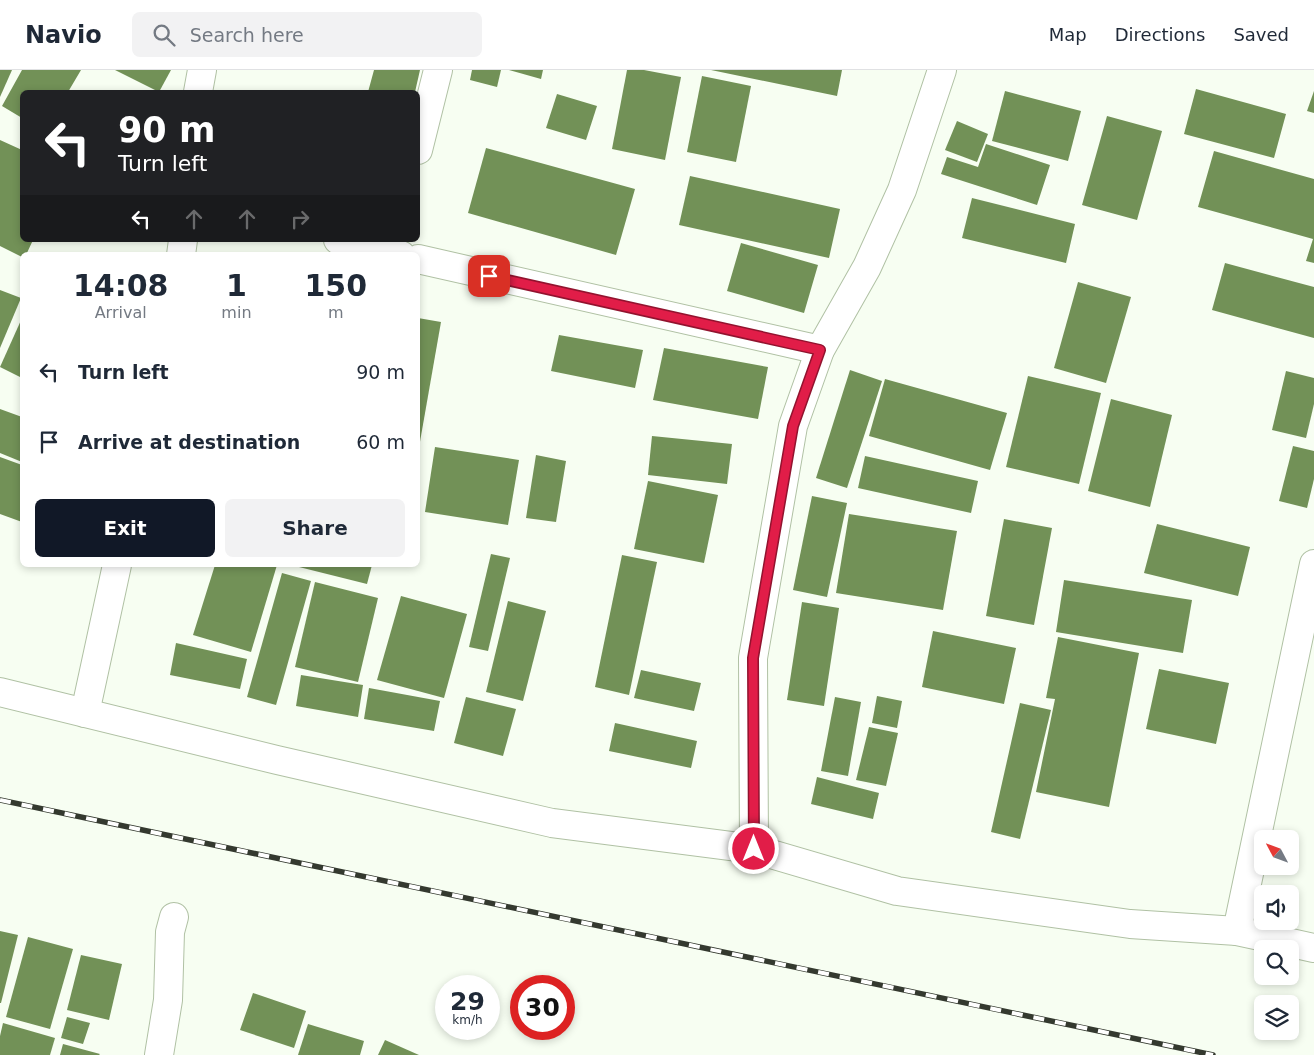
<!DOCTYPE html>
<html lang="en">
<head>
<meta charset="utf-8">
<style>
	:root { --surface:#fff; --page:#f2f2f3; --text:#1f2937; --muted:#747a83; --line:#e0e1e3; --accent:#111827 }
	body { margin:0; font-family:"DejaVu Sans",sans-serif; background:var(--page); color:var(--text); height:100vh; display:flex; flex-direction:column; font-size:19px; white-space:nowrap }
	* { box-sizing:border-box; margin:0 }
	p { font-size:16px; color:var(--muted) }
	.icon { flex:none; width:28px; height:28px; fill:none; stroke:currentColor; stroke-width:2; stroke-linecap:round; stroke-linejoin:round }
	.map { position:relative; flex:1; overflow:hidden }
	.drawer { position:absolute; left:20px; top:182px; width:400px; height:315px; display:flex; flex-direction:column; background:var(--surface); border-radius:8px; box-shadow:0 2px 8px #0003 }
	.drawer>* { flex:none }
	.guide { position:absolute; left:20px; top:20px; width:400px; height:152px; border-radius:8px; box-shadow:0 2px 8px #0003; background:#202124; color:#fff; overflow:hidden }
	.needle { width:32px; rotate:311deg }
	.buttons { position:absolute; left:1254px; top:760px; display:grid; gap:10px }
	.buttons a { display:grid; place-items:center; width:45px; height:45px; border-radius:8px; background:var(--surface); box-shadow:0 2px 8px #0003; font-size:25px }
	.speed { position:absolute; left:435px; top:905px; display:flex; gap:10px; font-size:25px; font-weight:700; text-align:center }
	.speed>* { display:grid; place-content:center; width:65px; height:65px; border-radius:50%; background:var(--surface); box-shadow:0 2px 8px #0003; line-height:1 }
	.speed small { font-size:12px; font-weight:400 }
	.speed .limit { border:8px solid #d22; background:#fff; color:#111 }
	.pin { position:absolute; display:grid; place-items:center; width:42px; height:42px; color:#fff; margin:-21px; border-radius:10px; box-shadow:0 2px 8px #0006 }
	.me { position:absolute; width:55px; margin:-28px; rotate:0deg; stroke-linejoin:round; filter:drop-shadow(0 0 4px #0008) }
	.turn { display:flex; align-items:center; gap:18px; height:105px; padding:0 15px; font-size:22px }
	.turn .icon { width:65px; height:65px; stroke-width:2.5 }
	.turn b { display:block; font-size:35px; line-height:42px }
	.lanes { display:flex; align-items:center; height:48px; padding:0 15px; background:#0003; justify-content:center; gap:25px; direction:ltr }
	.lanes .off { opacity:.35 }
	.eta { display:flex; justify-content:space-evenly; align-items:center; height:85px; text-align:center }
	.eta b { font-size:30px; font-weight:700; line-height:35px }
	.cta { display:flex; gap:10px; margin-top:auto; padding:10px 15px }
	.cta a { flex:1; height:58px; border-radius:8px; background:var(--accent); color:#fff; font-size:20px; font-weight:700; line-height:58px; text-align:center }
	.cta a+a { background:var(--page); color:var(--text) }
	ul { padding:0; list-style:none }
	li { display:flex; align-items:center; gap:15px; height:70px; padding:0 15px }
	li div { flex:1 }
	li b { display:block; font-size:19px }
	li em { font-style:normal }
	header { display:flex; align-items:center; gap:30px; box-sizing:border-box; height:70px; padding:0 25px; background:var(--surface); border-bottom:1px solid var(--line) }
	header strong { font-size:24px }
	nav { display:flex; gap:28px; margin-inline-start:auto; font-size:18px }
	.search { width:350px; height:45px; background:var(--page); display:flex; align-items:center; gap:12px; box-sizing:border-box; padding:0 18px; border-radius:8px; color:var(--muted); font-size:19px }
	.map>svg:first-child { display:block }
</style>
</head>
<body>
<header>
<strong>Navio</strong>
<div class="search"><svg class="icon" aria-label="search" viewBox="0 0 24 24"><circle cx="10" cy="10" r="6"/><path d="M15 15l6 6"/></svg>Search here</div>
<nav><a>Map</a><a>Directions</a><a>Saved</a></nav>
</header>
<div class="map">
<svg width="1314" height="985" viewBox="0 0 1314 985">
	<rect width="100%" height="100%" fill="#f7fef2"/>
	<g fill="#729157">
		<path d="M0,0H12L0,27Z"/>
		<path d="M22,0H81L68,22H22V48L2,36Z"/>
		<path d="M115,0H171L159,22Z"/>
		<path d="M374,0H420L415,22H368Z"/>
		<path d="M472,0H501L497,17L470,10Z"/>
		<path d="M509,0H543L541,9Z"/>
		<path d="M627,0H644L681,7L665,90L612,79Z"/>
		<path d="M711,0H842L837,26Z"/>
		<path d="M702,6L751,16L736,92L687,82Z"/>
		<path d="M1196,19L1286,44L1274,88L1184,64Z"/>
		<path d="M1005,21L1081,41L1068,91L992,71Z"/>
		<path d="M1314,21V43L1307,41Z"/>
		<path d="M557,24L597,36L586,70L546,58Z"/>
		<path d="M1107,46L1162,61L1137,150L1082,135Z"/>
		<path d="M957,51L988,64L977,92L945,80Z"/>
		<path d="M0,70L22,80V170H33L26,185L22,187L0,176Z"/>
		<path d="M986,74L1050,95L1037,135L941,104L947,87L978,97Z"/>
		<path d="M486,78L635,119L616,185L468,143Z"/>
		<path d="M1214,81L1314,109V193L1306,191L1313,169L1198,137Z"/>
		<path d="M690,106L840,139L829,188L679,155Z"/>
		<path d="M972,128L1075,154L1066,193L962,168Z"/>
		<path d="M741,173L818,195L804,243L727,221Z"/>
		<path d="M1225,193L1314,217V268L1212,240Z"/>
		<path d="M1078,212L1131,227L1106,313L1054,298Z"/>
		<path d="M0,220L21,228L0,278Z"/>
		<path d="M22,248V308L0,297Z"/>
		<path d="M418,248L441,252L418,383Z"/>
		<path d="M559,265L643,280L635,318L551,301Z"/>
		<path d="M664,278L768,297L758,349L653,330Z"/>
		<path d="M850,300L882,311L847,418L816,408Z"/>
		<path d="M1286,301L1314,308V334L1306,368L1272,360Z"/>
		<path d="M1028,306L1101,323L1079,414L1006,397Z"/>
		<path d="M885,309L1007,343L990,400L869,366Z"/>
		<path d="M1111,329L1172,345L1150,437L1088,421Z"/>
		<path d="M0,339L22,347V392L0,383Z"/>
		<path d="M652,366L732,374L727,414L648,405Z"/>
		<path d="M1293,376L1314,381V409L1307,438L1279,431Z"/>
		<path d="M435,377L519,390L508,455L425,442Z"/>
		<path d="M536,385L566,391L556,452L526,448Z"/>
		<path d="M865,386L978,411L971,443L858,418Z"/>
		<path d="M0,387L22,395V452L0,444Z"/>
		<path d="M648,411L718,425L704,493L634,479Z"/>
		<path d="M812,426L847,433L827,527L793,520Z"/>
		<path d="M849,444L957,461L943,540L836,523Z"/>
		<path d="M1004,449L1052,458L1034,555L986,546Z"/>
		<path d="M1157,454L1250,477L1238,526L1144,503Z"/>
		<path d="M491,484L510,488L488,581L469,577Z"/>
		<path d="M622,485L657,492L629,625L595,617Z"/>
		<path d="M215,495H277L251,582L193,565Z"/>
		<path d="M291,495H372L367,514Z"/>
		<path d="M282,503L311,511L276,635L247,627Z"/>
		<path d="M1064,510L1192,530L1183,583L1056,562Z"/>
		<path d="M315,512L378,528L358,612L295,597Z"/>
		<path d="M401,526L467,544L444,628L377,610Z"/>
		<path d="M508,531L546,541L523,631L486,622Z"/>
		<path d="M802,532L839,538L824,636L787,630Z"/>
		<path d="M933,561L1016,578L1004,634L922,617Z"/>
		<path d="M1058,567L1139,583L1109,737L1036,722L1055,629L1046,628Z"/>
		<path d="M176,573L247,589L240,619L170,605Z"/>
		<path d="M1159,599L1229,613L1216,674L1146,659Z"/>
		<path d="M641,600L701,613L694,641L634,628Z"/>
		<path d="M301,605L363,615L358,647L296,636Z"/>
		<path d="M369,618L440,631L434,661L364,649Z"/>
		<path d="M877,626L902,631L897,658L872,653Z"/>
		<path d="M466,627L516,639L503,686L454,673Z"/>
		<path d="M835,627L861,632L848,706L821,701Z"/>
		<path d="M1020,633L1051,640L1020,769L991,762Z"/>
		<path d="M615,653L697,671L691,698L609,681Z"/>
		<path d="M869,657L898,663L886,716L856,710Z"/>
		<path d="M817,707L879,723L873,749L811,734Z"/>
		<path d="M0,861L18,865L1,933H0Z"/>
		<path d="M28,867L73,879L50,959L6,947Z"/>
		<path d="M81,885L122,894L109,950L67,940Z"/>
		<path d="M253,923L306,941L294,978L240,960Z"/>
		<path d="M67,947L90,953L83,974L61,968Z"/>
		<path d="M3,953L55,968L50,985H0V966Z"/>
		<path d="M308,954L364,971L360,985H298Z"/>
		<path d="M385,970L419,985H378Z"/>
		<path d="M63,974L100,984L99,985H60Z"/>
	</g>
	<g fill="none" stroke-linecap="round" stroke-linejoin="round">
		<g stroke="#b0c1a4" stroke-width="30">
			<g id="minor">
				<path d="M198,22L202,0"/>
				<path d="M418,80L438,0"/>
				<path d="M338,170L401,185"/>
				<path d="M181,185L183,170"/>
				<path d="M418,189L820,280"/>
				<path d="M0,622L277,690L552,753L754,779L897,821L1130,854L1237,861L1314,878"/>
				<path d="M85,643L117,495"/>
				<path d="M754,779L753,588L793,356L820,280L867,197L902,120L942,0"/>
				<path d="M1237,861L1314,494"/>
				<path d="M159,985L168,930L170,862L174,847"/>
			</g>
		</g>
		<use href="#minor" stroke="#fff" stroke-width="28"/>
		<g stroke="#34392f" stroke-width="5.5">
			<path id="rail" d="M0,730L1213,985"/>
		</g>
		<use href="#rail" stroke="#fff" stroke-width="4" stroke-dasharray="11" stroke-linecap="butt"/>
	</g>
	<g fill="none" stroke-linecap="round" stroke-linejoin="round">
		<g stroke="#92132f" stroke-width="12">
			<path id="route" d="M489,206L820,280L793,356L753,588L754,779"/>
		</g>
		<use href="#route" stroke="#e11d48" stroke-width="9"/>
	</g>
</svg>
<div class="buttons">
<a><svg class="needle" viewBox="-14 -14 28 28"><path d="M0-13l5 13h-10z" fill="#e53935"/><path d="M0 13l5-13h-10z" fill="#747a83"/></svg></a>
<a><svg class="icon" aria-label="sound" viewBox="0 0 24 24"><path d="M4 9h4l5-4v14l-5-4H4zM17 9q2 3 0 6"/></svg></a>
<a><svg class="icon" aria-label="search" viewBox="0 0 24 24"><circle cx="10" cy="10" r="6"/><path d="M15 15l6 6"/></svg></a>
<a><svg class="icon" aria-label="layers" viewBox="0 0 24 24"><path d="M12 4l9 5-9 5-9-5zM3 14l9 5 9-5"/></svg></a>
</div>
<div class="speed"><div>29<small>km/h</small></div><div class="limit">30</div></div>
<div class="pin" style="left:489px;top:206px;background:#d93025"><svg class="icon" aria-label="arrive" viewBox="0 0 24 24"><path d="M6 21V4h12l-3 4 3 4H6"/></svg></div>
<svg class="me" style="left:754px;top:779px" viewBox="-20 -20 40 40"><circle r="17" fill="#e11d48" stroke="#fff" stroke-width="3"/><path d="M0-11L8 9 0 5-8 9z" fill="#fff"/></svg>
<div class="guide">
<div class="turn"><svg class="icon" aria-label="left" viewBox="0 0 24 24"><path d="M17 20v-9H6M10 6l-5 5 5 5"/></svg><div><b>90 m</b>Turn left</div></div>
<div class="lanes"><svg class="icon" aria-label="left" viewBox="0 0 24 24"><path d="M17 20v-9H6M10 6l-5 5 5 5"/></svg><svg class="icon off" aria-label="ahead" viewBox="0 0 24 24"><path d="M12 20V5M6 11l6-6 6 6"/></svg><svg class="icon off" aria-label="ahead" viewBox="0 0 24 24"><path d="M12 20V5M6 11l6-6 6 6"/></svg><svg class="icon off" aria-label="right" viewBox="0 0 24 24"><path d="M7 20v-9h11M14 6l5 5-5 5"/></svg></div>
</div>
<section class="drawer">
<div class="eta">
<div><b>14:08</b><p>Arrival</p></div>
<div><b>1</b><p>min</p></div>
<div><b>150</b><p>m</p></div>
</div>
<ul>
<li><svg class="icon" aria-label="left" viewBox="0 0 24 24"><path d="M17 20v-9H6M10 6l-5 5 5 5"/></svg><div><b>Turn left</b></div><em>90 m</em></li>
<li><svg class="icon" aria-label="arrive" viewBox="0 0 24 24"><path d="M6 21V4h12l-3 4 3 4H6"/></svg><div><b>Arrive at destination</b></div><em>60 m</em></li>
</ul>
<div class="cta"><a>Exit</a><a>Share</a></div>
</section>
</div>
</body>
</html>
